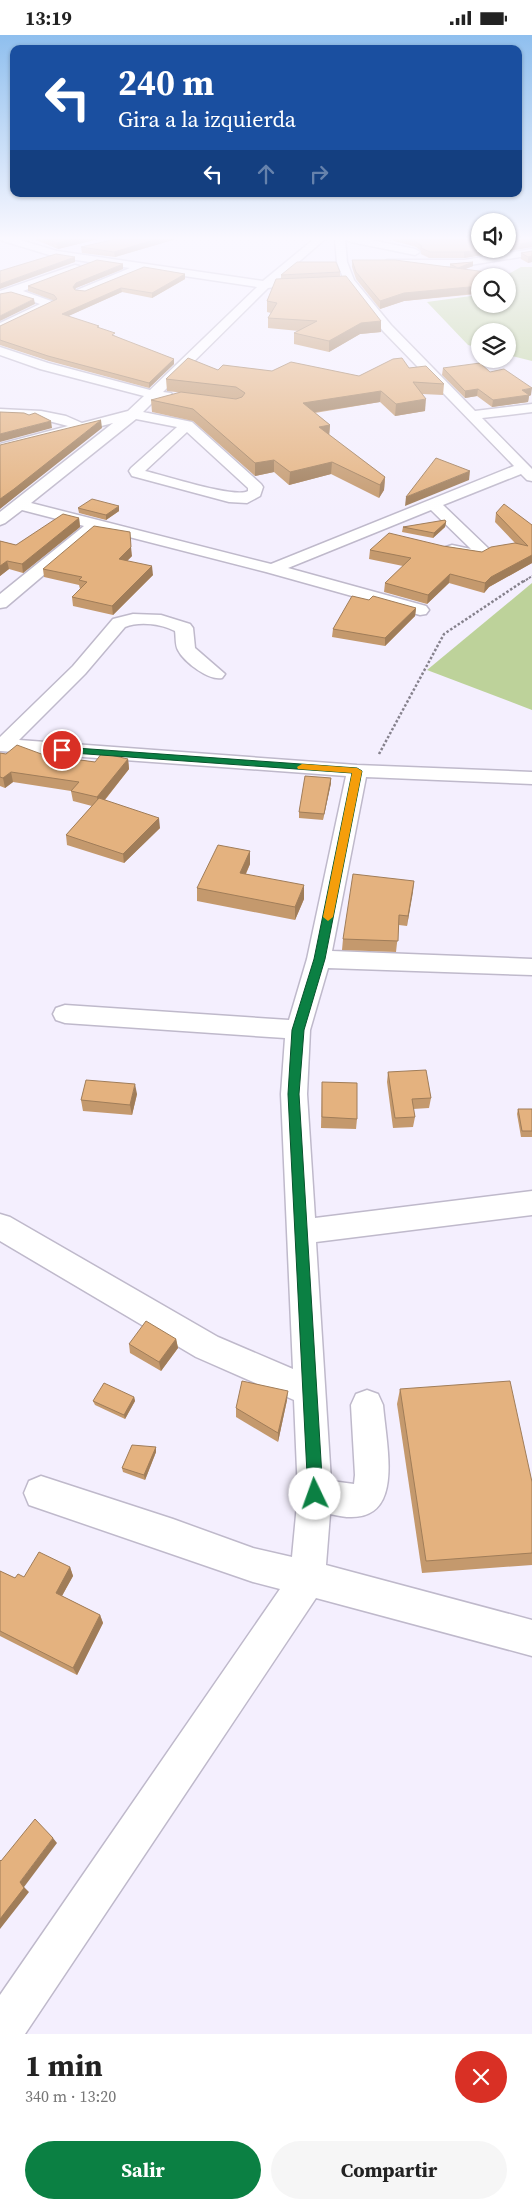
<!DOCTYPE html>
<html lang="es">
<head>
<meta charset="utf-8">
<style>
	:root { --surface:#fff; --page:#f6f6f6; --text:#222; --muted:#767676; --accent:#0b8043 }
	body { margin:0; font-family:"Source Serif 4",serif; background:var(--page); color:var(--text); height:100vh; display:flex; flex-direction:column; font-size:19px; white-space:nowrap }
	* { box-sizing:border-box; margin:0 }
	p { font-size:16px; color:var(--muted) }
	.icon { flex:none; width:28px; height:28px; fill:none; stroke:currentColor; stroke-width:2; stroke-linecap:round; stroke-linejoin:round }
	.map { position:relative; height:1999px; overflow:hidden }
	.sheet { display:flex; flex-direction:column; background:var(--surface); flex:1 }
	.sheet>* { flex:none }
	.top-card { position:absolute; left:10px; top:10px; width:512px; height:152px; border-radius:10px; box-shadow:0 1px 4px #0004; background:#1a4fa0; color:#fff; overflow:hidden }
	.controls { position:absolute; left:471px; top:178px; display:grid; gap:10px }
	.controls a { display:grid; place-items:center; width:45px; height:45px; border-radius:50%; background:var(--surface); box-shadow:0 1px 4px #0004; font-size:25px }
	.pin { position:absolute; display:grid; place-items:center; width:42px; height:42px; color:#fff; margin:-21px; border:2px solid #fff; border-radius:50%; box-shadow:0 1px 5px #0007 }
	.me { position:absolute; width:55px; margin:-28px; rotate:357deg; stroke-linejoin:round; filter:drop-shadow(0 0 4px #0008) }
	.turn { display:flex; align-items:center; gap:18px; height:105px; padding:0 25px; font-size:22px }
	.turn .icon { width:65px; height:65px; stroke-width:2.5 }
	.turn b { display:block; font-size:35px; line-height:42px }
	.lanes { display:flex; align-items:center; height:48px; padding:0 25px; background:#0003; justify-content:center; gap:25px; direction:ltr }
	.lanes .off { opacity:.35 }
	.round { display:grid; place-items:center; flex:none; width:52px; height:52px; border-radius:26px; background:var(--page) }
	.head { display:flex; align-items:center; justify-content:space-between; height:85px; padding:0 25px }
	h1 { font-size:30px; font-weight:700; line-height:38px }
	.primary-button { display:flex; gap:10px; margin-top:auto; padding:10px 25px }
	.primary-button a { flex:1; height:58px; border-radius:30px; background:var(--accent); color:#fff; font-size:20px; font-weight:700; line-height:58px; text-align:center }
	.primary-button a+a { background:var(--page); color:var(--text) }
	.status { display:flex; justify-content:space-between; align-items:center; height:35px; padding:0 25px; background:var(--surface); direction:ltr }
	.status svg { height:14px; fill:currentColor }
	.map>svg:first-child { display:block }
</style>
</head>
<body>
<div class="status"><b>13:19</b><svg viewBox="0 0 49 12"><path d="M0 12V9h3v3zM5 12V6h3v6zM10 12V3h3v9zM15 12V0h3v12zM26 1h20v11H26zM47 4h2v5h-2z"/></svg></div>
<div class="map">
<svg width="532" height="1999" viewBox="0 0 532 1999">
	<rect width="100%" height="100%" fill="#f4effe"/>
	<g fill="#bdd29a">
		<path d="M521,232H532V326L508,320V296H480V313L468,310L427,267L471,261L480,256V269H508V241H505Z"/>
		<path d="M532,548V675L427,635Z"/>
	</g>
	<g fill="none" stroke-linecap="round" stroke-linejoin="round">
		<g stroke="#bfb9cb" stroke-width="3">
			<g id="minor">
				<path d="M2,204H17L57,216L263,246L314,204H325L277,246L281,247L283,249L281,251L268,253L163,357L171,358L173,361L171,364H156L143,377L192,387L261,449L263,452L260,461L247,468L229,467L132,441L129,436L131,433L177,392L136,384L31,468L271,529L514,431L383,296L345,248L337,227L335,204H345L347,227L354,245L391,290L475,376L532,369V377L482,383L532,434V446L527,445L521,439L443,470L489,514L491,517C481,530 460,522 446,518L444,515L446,512L452,510L471,514L431,475L288,533L426,571L429,575L426,579L420,580L266,537L98,494L6,572L0,573V559L84,491L22,475L5,488L0,490V477L113,388L0,417V409L68,391L41,384L0,382V374L41,376L66,381L82,388L128,376L144,361L40,334L0,320V312L48,328L150,355L257,252L144,235L81,260L77,259L75,257L77,255L130,233L56,222L3,206ZM187,397L248,453V456C236,464 163,440 145,436Z"/>
				<path d="M346,204H366L415,214L420,217L415,220L351,207Z"/>
				<path d="M532,214V220L464,231H387L382,228L387,225H464Z"/>
				<path d="M75,230L79,231L80,233L79,235L23,256L54,267L56,269L54,271L0,296V288L40,269L12,259L0,263V256Z"/>
				<path d="M133,579L161,580L190,589L193,593L195,613L225,639L222,643C209,646 184,627 178,615C175,610 176,601 175,596C161,589 140,586 125,592L85,639L19,705L357,730L532,737V749L366,742L332,916L532,924V940L328,933L310,995L307,1059L315,1183L532,1156V1180L316,1207L331,1446L354,1449L355,1440L351,1370L356,1359L367,1355L378,1359L383,1370C387,1417 408,1499 330,1479L326,1530L532,1585V1621L316,1563L25,1999H0V1960L280,1554L253,1547L29,1470L24,1458L29,1446L41,1441L173,1484L253,1513L292,1522L298,1459L294,1365L196,1322L0,1206V1179L10,1182L218,1302L293,1334L281,1059L285,1003L65,988L56,985L53,979L56,973L65,970L289,985L307,924L346,741L0,716V702L73,631L113,584Z"/>
			</g>
		</g>
		<path stroke="#86828d" stroke-width="2" stroke-dasharray="2.5 1" stroke-linecap="butt" d="M523,547L532,541"/>
		<path stroke="#86828d" stroke-width="2.5" stroke-dasharray="2.5 2" stroke-linecap="butt" d="M379,719L444,599L525,545"/>
		<use href="#minor" fill="#fff" fill-rule="evenodd"/>
	</g>
	<g fill="#c4996d">
		<path d="M36,204H98L58,214L36,205Z"/>
		<path d="M116,204H176L115,222L82,218L81,212Z"/>
		<path d="M392,204H532V212L464,223H429L421,219V216L416,212L394,206Z"/>
		<path d="M532,216V227L528,228L521,224V218Z"/>
		<path d="M352,225L450,232V229L473,227V231L465,234L509,248L508,256L404,266L380,274L356,244L352,232Z"/>
		<path d="M123,234L76,253L75,255L85,256L185,244L152,263L122,257L68,281L99,293L174,329L149,353L49,326L0,310V291L55,266L28,256V251Z"/>
		<path d="M340,237V241L381,286V297L360,299L329,317L294,309V298L299,296L268,293V283L271,278L267,277V266L281,244V240Z"/>
		<path d="M409,333L444,349L443,360L422,359L425,376L395,381L380,367L315,378L330,390L329,400L385,442L384,455L379,463L331,439L289,450L274,437L255,441L193,386L152,377L151,365L236,364L167,356L166,344L218,335L272,336L359,341Z"/>
		<path d="M443,333L490,337L531,360L529,361L528,367L492,372L477,361L465,363L442,340Z"/>
		<path d="M78,473L119,476L106,485L79,478Z"/>
		<path d="M496,478L532,490V528L489,552L484,558L449,548L427,569L384,557L385,548L403,531L369,524L370,515L443,511L482,517L515,508L495,487Z"/>
		<path d="M79,483L80,492L23,538L9,534L0,541V506L16,510Z"/>
		<path d="M446,487L445,492L433,503L402,497L403,492Z"/>
		<path d="M132,521L127,526L153,540L113,580L73,571L72,562L80,554L79,550L44,542L43,534Z"/>
		<path d="M416,573L415,581L385,611L332,602L333,594Z"/>
		<path d="M0,718L6,719L44,720L95,727L128,724L129,734L105,765L160,793L124,828L67,810L66,800L92,771L73,766L71,756L13,747L5,753L0,751Z"/>
		<path d="M331,743V748L323,785L299,783V777Z"/>
		<path d="M250,816V829L246,839L304,864L295,885L197,866V853Z"/>
		<path d="M414,846L407,891L399,890L396,917L342,915L343,904Z"/>
		<path d="M388,1037L431,1063L429,1073L413,1074L415,1082L413,1092L393,1093L387,1047Z"/>
		<path d="M322,1047L357,1084L356,1094L321,1093Z"/>
		<path d="M137,1059L132,1080L83,1076L81,1065Z"/>
		<path d="M518,1074H532V1102H521L517,1079Z"/>
		<path d="M176,1304L178,1313L161,1336L130,1318L129,1309Z"/>
		<path d="M400,1354L532,1447V1530L422,1538L397,1369Z"/>
		<path d="M134,1362L135,1366L125,1384L95,1370L93,1366Z"/>
		<path d="M287,1365L278,1407L236,1382V1373Z"/>
		<path d="M156,1412V1417L145,1445L123,1437L122,1433Z"/>
		<path d="M70,1532L73,1541L62,1561L100,1580L103,1588L77,1640L0,1601V1536L15,1543L24,1542Z"/>
	</g>
	<g fill="#a07d59">
		<path d="M74,204H98L58,214L57,208Z"/>
		<path d="M157,204H176L115,222L114,217Z"/>
		<path d="M532,207V212L464,223V217L487,214H508V211Z"/>
		<path d="M532,221V227L528,228V222Z"/>
		<path d="M75,222V227L0,254V249Z"/>
		<path d="M473,227V231L458,237V233Z"/>
		<path d="M123,229V234L76,253L73,257V252L76,248Z"/>
		<path d="M185,239V244L152,263V258Z"/>
		<path d="M480,251V258L404,266L380,274V266L404,258Z"/>
		<path d="M121,253L122,257L62,284V279Z"/>
		<path d="M34,264L35,269L0,286V281Z"/>
		<path d="M381,286V297L360,299L329,317V306L361,288Z"/>
		<path d="M174,324V329L149,353V348Z"/>
		<path d="M532,353L531,360L529,361L528,367L492,372L493,365L522,355Z"/>
		<path d="M478,354L477,361L465,363V356Z"/>
		<path d="M381,356L380,367L303,379V368Z"/>
		<path d="M426,364L425,376L395,381L396,369Z"/>
		<path d="M101,385L102,393L15,462L0,474V464Z"/>
		<path d="M51,386L52,393L0,407V399Z"/>
		<path d="M330,390L329,402L319,392Z"/>
		<path d="M274,425V437L255,441V428Z"/>
		<path d="M332,427L331,439L289,450L290,437Z"/>
		<path d="M470,436L469,445L405,471L406,462Z"/>
		<path d="M385,442L384,455L379,463L380,450Z"/>
		<path d="M119,471V476L106,485V480Z"/>
		<path d="M79,483L80,492L23,538L22,529Z"/>
		<path d="M446,487L445,492L433,503L434,498Z"/>
		<path d="M131,512L132,521L120,533L119,524Z"/>
		<path d="M532,520V528L489,552L484,558L485,548L491,542Z"/>
		<path d="M7,526L9,534L0,541V531Z"/>
		<path d="M152,531L153,540L113,580L112,571Z"/>
		<path d="M450,539L449,548L427,569L428,560Z"/>
		<path d="M416,573L415,581L385,611V603Z"/>
		<path d="M128,724L129,734L98,773L97,762Z"/>
		<path d="M11,737L13,747L5,753L3,743Z"/>
		<path d="M331,743V748L323,785L324,779Z"/>
		<path d="M159,783L160,793L124,828L123,819Z"/>
		<path d="M250,816V829L240,851V838Z"/>
		<path d="M414,846L413,857L407,891L408,881Z"/>
		<path d="M304,850V864L295,885V872Z"/>
		<path d="M135,1049L137,1059L132,1080L130,1070Z"/>
		<path d="M176,1304L178,1313L161,1336L159,1327Z"/>
		<path d="M288,1356L287,1365L278,1407V1398Z"/>
		<path d="M134,1362L135,1366L125,1384L124,1380Z"/>
		<path d="M156,1412V1417L145,1445L144,1440Z"/>
		<path d="M70,1532L73,1541L59,1566L56,1558Z"/>
		<path d="M100,1580L103,1588L77,1640L73,1633Z"/>
		<path d="M53,1803L57,1808L24,1852L29,1857L0,1894V1884L20,1847Z"/>
	</g>
	<g fill="#e4b27f" stroke="#a07d59">
		<path d="M47,204H74L57,208Z"/>
		<path d="M116,204H157L114,217L81,212Z"/>
		<path d="M407,204H480V214H487L464,217H430L421,213L422,211L416,207Z"/>
		<path d="M508,204H532V207L508,211Z"/>
		<path d="M532,216V221L528,222L521,218Z"/>
		<path d="M56,219L75,222L0,249V236Z"/>
		<path d="M97,225L123,229L76,248L73,252L75,255L85,256L144,232L185,239L152,258L121,253L62,279L99,291L97,292L115,298L112,300L174,324L149,348L48,321L0,305V291L57,264L54,260L28,251Z"/>
		<path d="M352,225H395L509,240V248H508V241H480V251L404,258L380,266L356,237Z"/>
		<path d="M297,227H336L340,237L281,240Z"/>
		<path d="M473,227L458,233L450,229Z"/>
		<path d="M346,241L381,286L361,288L329,306L294,298L317,286L268,283L277,268L267,266L276,244Z"/>
		<path d="M11,257L34,264L0,281V259Z"/>
		<path d="M188,323L218,335L223,330L272,336L291,327L359,341L393,324L402,323L409,333L426,331L444,349L413,347L426,364L396,369L381,356L303,368L330,390L319,392L385,442L380,450L332,427L290,437L274,425L255,428L193,374L151,365L181,357L236,364L242,362L245,358L236,352L166,344Z"/>
		<path d="M480,328L490,337L504,334L532,353L522,355L529,360L493,365L478,354L465,356L443,333Z"/>
		<path d="M0,377L24,378L29,380L35,378L51,386L0,399Z"/>
		<path d="M101,385L14,454L0,464V410Z"/>
		<path d="M436,423L470,436L406,462Z"/>
		<path d="M92,464L119,471L106,480L78,473Z"/>
		<path d="M504,469L532,490V520L491,542L485,548L450,539L428,560L385,548L411,523L370,515L389,498L443,511L482,517L491,512L515,508L528,511L496,478Z"/>
		<path d="M63,479L79,483L22,529L7,526L0,531V506L16,510Z"/>
		<path d="M445,485L446,487L434,498L403,492Z"/>
		<path d="M94,491L130,497L131,512L119,524L152,531L112,571L72,562L87,547L79,545L82,542L43,534Z"/>
		<path d="M352,561L369,565L373,561L416,573L385,603L333,594Z"/>
		<path d="M17,710L44,720L95,727L102,718L128,724L97,762L71,756L79,747L11,737L3,743L0,742V718L6,719Z"/>
		<path d="M305,741L331,743L324,779L299,777Z"/>
		<path d="M99,763L159,783L123,819L66,800Z"/>
		<path d="M218,810L250,816L240,838L304,850L295,872L197,853Z"/>
		<path d="M353,839L414,846L408,881L399,880L398,906L343,904Z"/>
		<path d="M426,1035L431,1063L412,1064L415,1082L395,1083L388,1037Z"/>
		<path d="M86,1045L135,1049L130,1070L81,1065Z"/>
		<path d="M322,1047L357,1048V1084L322,1082Z"/>
		<path d="M518,1074H532V1096H522Z"/>
		<path d="M146,1286L176,1304L159,1327L129,1309Z"/>
		<path d="M242,1346L288,1356L278,1398L236,1373Z"/>
		<path d="M510,1346L532,1447V1518L426,1526L400,1354Z"/>
		<path d="M104,1348L134,1362L124,1380L93,1366Z"/>
		<path d="M132,1410L156,1412L144,1440L122,1433Z"/>
		<path d="M39,1517L70,1532L56,1558L100,1580L73,1633L0,1596V1536L15,1543L18,1539L24,1542Z"/>
		<path d="M35,1784L53,1803L20,1847L24,1853L0,1884V1825L1,1826Z"/>
	</g>
	<linearGradient id="sky" x2="0" y2="1"><stop stop-color="#8fbfee"/><stop offset="0.42" stop-color="#faf8ff"/><stop offset="1" stop-color="#faf8ff" stop-opacity="0"/></linearGradient>
	<rect width="532" height="484" fill="url(#sky)"/>
	<path fill="#0b8043" stroke="#07532c" d="M62,712L357,733L362,736L325,924L304,995L299,1059L323,1459L321,1465L315,1467L310,1465L308,1459L288,1059L292,995L314,924L352,738L59,717V713Z"/>
	<path fill="#f59e0b" d="M302,729L357,733L362,736L333,882L328,886L323,882L352,738L298,734L297,732Z"/>
</svg>
<div class="controls">
<a><svg class="icon" aria-label="sound" viewBox="0 0 24 24"><path d="M4 9h4l5-4v14l-5-4H4zM17 9q2 3 0 6"/></svg></a>
<a><svg class="icon" aria-label="search" viewBox="0 0 24 24"><circle cx="10" cy="10" r="6"/><path d="M15 15l6 6"/></svg></a>
<a><svg class="icon" aria-label="layers" viewBox="0 0 24 24"><path d="M12 4l9 5-9 5-9-5zM3 14l9 5 9-5"/></svg></a>
</div>
<div class="pin" style="left:62px;top:715px;background:#d93025"><svg class="icon" aria-label="arrive" viewBox="0 0 24 24"><path d="M6 21V4h12l-3 4 3 4H6"/></svg></div>
<svg class="me" style="left:315px;top:1459px" viewBox="-20 -20 40 40"><circle r="19" fill="#fff"/><path d="M0-13L10 11 0 6-10 11z" fill="#0b8043"/></svg>
<div class="top-card">
<div class="turn"><svg class="icon" aria-label="left" viewBox="0 0 24 24"><path d="M17 20v-9H6M10 6l-5 5 5 5"/></svg><div><b>240 m</b>Gira a la izquierda</div></div>
<div class="lanes"><svg class="icon" aria-label="left" viewBox="0 0 24 24"><path d="M17 20v-9H6M10 6l-5 5 5 5"/></svg><svg class="icon off" aria-label="ahead" viewBox="0 0 24 24"><path d="M12 20V5M6 11l6-6 6 6"/></svg><svg class="icon off" aria-label="right" viewBox="0 0 24 24"><path d="M7 20v-9h11M14 6l5 5-5 5"/></svg></div>
</div>
</div>
<section class="sheet">
<div class="head"><div><h1>1 min</h1><p>340 m · 13:20</p></div><a class="round" style="background:#d93025;color:#fff"><svg class="icon" aria-label="close" viewBox="0 0 24 24"><path d="M6 6l12 12M18 6L6 18"/></svg></a></div>
<div class="primary-button"><a>Salir</a><a>Compartir</a></div>
</section>
</body>
</html>
